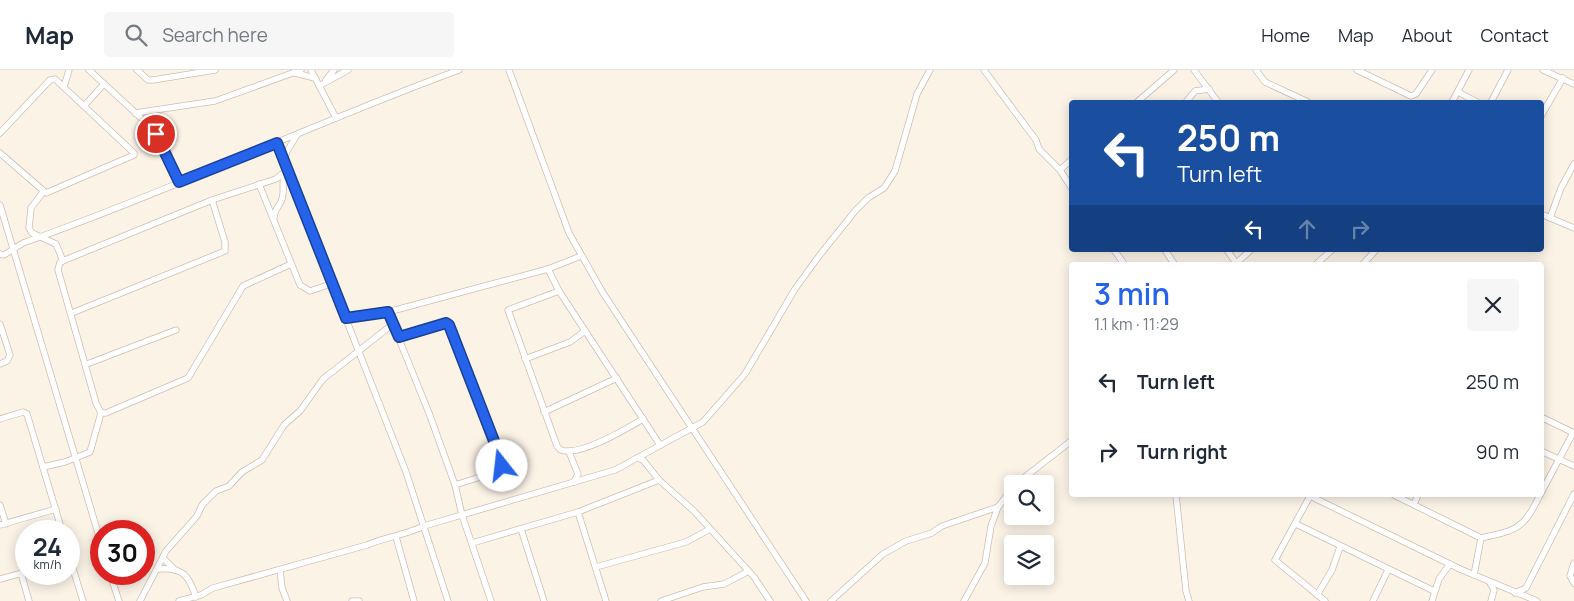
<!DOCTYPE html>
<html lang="en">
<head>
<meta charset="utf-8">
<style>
	:root { --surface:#fff; --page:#f6f6f7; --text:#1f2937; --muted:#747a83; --line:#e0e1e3; --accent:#2563eb }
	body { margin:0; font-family:Manrope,sans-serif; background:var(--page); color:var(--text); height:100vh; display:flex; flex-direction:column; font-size:19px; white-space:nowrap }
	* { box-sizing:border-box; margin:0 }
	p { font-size:16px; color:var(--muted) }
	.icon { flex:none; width:28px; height:28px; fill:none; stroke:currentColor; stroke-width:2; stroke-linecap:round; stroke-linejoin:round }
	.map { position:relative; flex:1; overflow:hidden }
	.side { position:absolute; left:1069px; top:192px; width:475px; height:235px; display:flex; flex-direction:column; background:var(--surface); border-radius:5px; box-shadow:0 2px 12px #0003 }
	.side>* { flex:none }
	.hud { position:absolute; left:1069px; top:30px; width:475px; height:152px; border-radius:5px; box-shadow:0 2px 12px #0003; background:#1a4fa0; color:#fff; overflow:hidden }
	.tools { position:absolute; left:1004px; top:405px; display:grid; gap:10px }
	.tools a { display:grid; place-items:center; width:50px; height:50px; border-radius:5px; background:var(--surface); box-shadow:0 2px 12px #0003; font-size:25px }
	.speed { position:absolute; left:15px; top:450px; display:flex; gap:10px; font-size:25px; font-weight:700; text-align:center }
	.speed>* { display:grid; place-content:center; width:65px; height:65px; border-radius:50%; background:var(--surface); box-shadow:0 2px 12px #0003; line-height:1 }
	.speed small { font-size:12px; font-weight:400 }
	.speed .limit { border:8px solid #d22; background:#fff; color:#111 }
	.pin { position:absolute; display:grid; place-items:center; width:42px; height:42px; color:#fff; margin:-21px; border:2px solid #fff; border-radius:50%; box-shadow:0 1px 5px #0007 }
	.me { position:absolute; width:55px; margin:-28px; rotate:344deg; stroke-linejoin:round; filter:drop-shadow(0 0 4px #0008) }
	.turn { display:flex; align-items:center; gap:18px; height:105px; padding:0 25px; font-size:22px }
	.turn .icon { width:65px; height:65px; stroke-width:2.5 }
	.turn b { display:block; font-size:35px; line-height:42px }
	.lanes { display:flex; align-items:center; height:48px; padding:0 25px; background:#0003; justify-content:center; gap:25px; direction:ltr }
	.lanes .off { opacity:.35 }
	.round { display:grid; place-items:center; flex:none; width:52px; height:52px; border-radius:5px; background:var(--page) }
	.overview { display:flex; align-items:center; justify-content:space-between; height:85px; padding:0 25px }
	h1 { font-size:30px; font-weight:600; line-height:38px; color:var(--accent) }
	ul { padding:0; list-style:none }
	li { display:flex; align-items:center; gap:15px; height:70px; padding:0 25px }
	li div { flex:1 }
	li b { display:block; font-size:19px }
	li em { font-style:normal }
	header { display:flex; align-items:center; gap:30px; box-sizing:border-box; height:70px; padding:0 25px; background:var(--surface); border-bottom:1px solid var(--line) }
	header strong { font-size:24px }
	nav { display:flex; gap:28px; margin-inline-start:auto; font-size:18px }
	.search { width:350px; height:45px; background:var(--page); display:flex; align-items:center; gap:12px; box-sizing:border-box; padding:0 18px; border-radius:5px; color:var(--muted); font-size:19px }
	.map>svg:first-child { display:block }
</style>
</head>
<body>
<header>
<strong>Map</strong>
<div class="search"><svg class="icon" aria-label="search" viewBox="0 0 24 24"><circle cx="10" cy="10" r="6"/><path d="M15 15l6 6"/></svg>Search here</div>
<nav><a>Home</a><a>Map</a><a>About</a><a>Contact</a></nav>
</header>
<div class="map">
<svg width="1574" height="531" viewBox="0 0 1574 531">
	<rect width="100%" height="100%" fill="#fcf3e7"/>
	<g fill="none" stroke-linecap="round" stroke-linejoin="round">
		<g stroke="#d0bcb0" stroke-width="7">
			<g id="minor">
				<path d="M89,0L153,59L179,112"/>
				<path d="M137,0L148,10H153L215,0"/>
				<path d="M311,0L336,48"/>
				<path d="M509,0L569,163L603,223L806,531"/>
				<path d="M984,0L1036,70L1039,79L1060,100L1071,117"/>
				<path d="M1194,0L1218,32"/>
				<path d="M1256,0L1265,12L1308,32"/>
				<path d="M1357,0L1411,26L1416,24L1432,0"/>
				<path d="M1543,0L1574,14"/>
				<path d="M295,3L315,8"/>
				<path d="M326,10L334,0"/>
				<path d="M319,16L348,0"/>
				<path d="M64,17L69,0"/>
				<path d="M1458,22L1477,32"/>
				<path d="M1137,32L1174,0"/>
				<path d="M1186,32L1195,21L1209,19"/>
				<path d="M1452,32L1469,0"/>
				<path d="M1491,32L1508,0"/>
				<path d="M84,36L104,14"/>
				<path d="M135,43L215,31L301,0"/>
				<path d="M1541,46L1563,8"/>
				<path d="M0,63L50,10L55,9L134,83V85L46,123L0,83"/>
				<path d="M277,73L406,402L448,531"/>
				<path d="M284,91L287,81L297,65"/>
				<path d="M1060,100L1071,90"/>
				<path d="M259,114L300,215L310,221L331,214"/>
				<path d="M43,122L31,138L29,158L32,163L56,174L63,191"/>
				<path d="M0,135L101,473"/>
				<path d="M1541,144L1574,158"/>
				<path d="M274,148C274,139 280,136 282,129C285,120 281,112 285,103"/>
				<path d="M1550,148L1561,118L1574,94"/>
				<path d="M1114,180L1125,195"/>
				<path d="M1165,180L1175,195"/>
				<path d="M1227,180L1236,193"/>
				<path d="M0,184L4,185L23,173C170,121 312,54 459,0"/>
				<path d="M1234,195L1251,180"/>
				<path d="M1315,195L1332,180"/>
				<path d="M1362,195L1376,180"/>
				<path d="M548,199L559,221L660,375"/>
				<path d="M559,221L508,240L557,376L561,380C580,387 626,359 643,349"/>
				<path d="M388,242L429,343L455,415L462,445L491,531"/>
				<path d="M72,243L225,181V172L212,130"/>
				<path d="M346,248L388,242L548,199L581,186"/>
				<path d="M0,254L10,285L7,291L0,294"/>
				<path d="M399,267L446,253L449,255L501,389V396L493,403L455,415"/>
				<path d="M525,289L570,272L585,261"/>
				<path d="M87,294L176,260"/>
				<path d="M544,342L617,308"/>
				<path d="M101,343H106L188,308L243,216L291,194"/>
				<path d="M1541,347L1574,363"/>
				<path d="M0,349L23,342L27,344L62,461"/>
				<path d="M1541,381L1574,396"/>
				<path d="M569,382L578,404L574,412"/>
				<path d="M637,388L643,390L659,410L694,441L754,507L770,531"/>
				<path d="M43,397L65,392L90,382L101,343L96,333L58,200L60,192L212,130L276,109L286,101"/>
				<path d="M1016,414L1071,371"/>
				<path d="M1541,423L1573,363"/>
				<path d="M1176,425L1186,521L1189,531"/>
				<path d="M1308,425L1460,499L1537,531"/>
				<path d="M1394,425L1481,468C1518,460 1523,459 1540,425"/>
				<path d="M1310,426L1275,490L1325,531"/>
				<path d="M1414,434L1418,425"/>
				<path d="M0,435L6,454"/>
				<path d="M578,442L606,531"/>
				<path d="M1296,454L1434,521"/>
				<path d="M0,455L56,439"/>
				<path d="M521,459L544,531"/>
				<path d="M396,467L414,531"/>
				<path d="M472,473L578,442L659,410"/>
				<path d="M69,486L83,531"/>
				<path d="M163,488L175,500"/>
				<path d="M1574,493L1570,506L1574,513"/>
				<path d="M596,497L686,472L710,459"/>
				<path d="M159,499C183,497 189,506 196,527"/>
				<path d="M280,500L282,518L287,531"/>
				<path d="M21,503L29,531"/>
				<path d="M110,504L119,531"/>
				<path d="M1474,505L1481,468"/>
				<path d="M0,509L26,502"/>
				<path d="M1490,513L1494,520L1491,531"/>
				<path d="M1515,523L1526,518L1574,424"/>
				<path d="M1317,525L1332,500L1340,477"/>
				<path d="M140,531L166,481L197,446L202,435L216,421L229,416L242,402L262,390L284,355L300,341L323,309L393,254"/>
				<path d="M179,531L201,525L213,518L367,475C386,467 405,465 424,456L615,400L703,352L745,304L795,219L819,186L855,141L868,128L884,118L895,101L917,24L930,0"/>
				<path d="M352,531H359"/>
				<path d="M661,531L703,517L724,514L747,502"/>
				<path d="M831,531L883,484L906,471L932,463L942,456L998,437L1012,419"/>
				<path d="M964,531L985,493L991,456L998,437"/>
				<path d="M1373,531L1388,500"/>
				<path d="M1432,531L1439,509L1450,494"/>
			</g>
		</g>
		<use href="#minor" stroke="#fff" stroke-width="5.5"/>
	</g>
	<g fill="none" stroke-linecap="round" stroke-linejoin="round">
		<g stroke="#184099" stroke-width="12">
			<path id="route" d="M156,64L179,112L277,73L346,248L388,242L399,267L446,253L449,255L501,389L502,396"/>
		</g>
		<use href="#route" stroke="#2563eb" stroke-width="9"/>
	</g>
</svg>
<div class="tools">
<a><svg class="icon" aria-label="search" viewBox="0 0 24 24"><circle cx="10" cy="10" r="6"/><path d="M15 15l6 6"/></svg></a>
<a><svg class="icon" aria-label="layers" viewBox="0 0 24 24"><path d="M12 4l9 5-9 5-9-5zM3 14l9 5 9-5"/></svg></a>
</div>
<div class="speed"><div>24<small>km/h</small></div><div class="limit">30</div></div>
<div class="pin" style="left:156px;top:64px;background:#d93025"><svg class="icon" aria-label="arrive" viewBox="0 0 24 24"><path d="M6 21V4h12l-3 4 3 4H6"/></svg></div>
<svg class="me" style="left:502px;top:396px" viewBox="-20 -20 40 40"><circle r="19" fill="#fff"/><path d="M0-13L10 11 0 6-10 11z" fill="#2563eb"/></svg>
<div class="hud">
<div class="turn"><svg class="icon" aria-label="left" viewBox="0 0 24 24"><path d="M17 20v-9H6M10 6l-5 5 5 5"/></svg><div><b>250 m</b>Turn left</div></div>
<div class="lanes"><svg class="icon" aria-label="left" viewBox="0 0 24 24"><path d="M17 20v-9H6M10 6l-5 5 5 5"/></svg><svg class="icon off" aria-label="ahead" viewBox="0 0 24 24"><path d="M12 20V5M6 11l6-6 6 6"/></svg><svg class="icon off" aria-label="right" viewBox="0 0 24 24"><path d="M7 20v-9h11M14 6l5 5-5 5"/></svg></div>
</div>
<section class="side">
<div class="overview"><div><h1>3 min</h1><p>1.1 km · 11:29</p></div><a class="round"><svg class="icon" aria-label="close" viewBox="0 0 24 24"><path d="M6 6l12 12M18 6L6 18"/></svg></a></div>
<ul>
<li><svg class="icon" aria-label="left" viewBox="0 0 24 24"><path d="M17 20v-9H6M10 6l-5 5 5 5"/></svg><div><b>Turn left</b></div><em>250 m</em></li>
<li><svg class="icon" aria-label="right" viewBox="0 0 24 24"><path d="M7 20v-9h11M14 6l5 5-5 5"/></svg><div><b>Turn right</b></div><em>90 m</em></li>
</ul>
</section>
</div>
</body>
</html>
